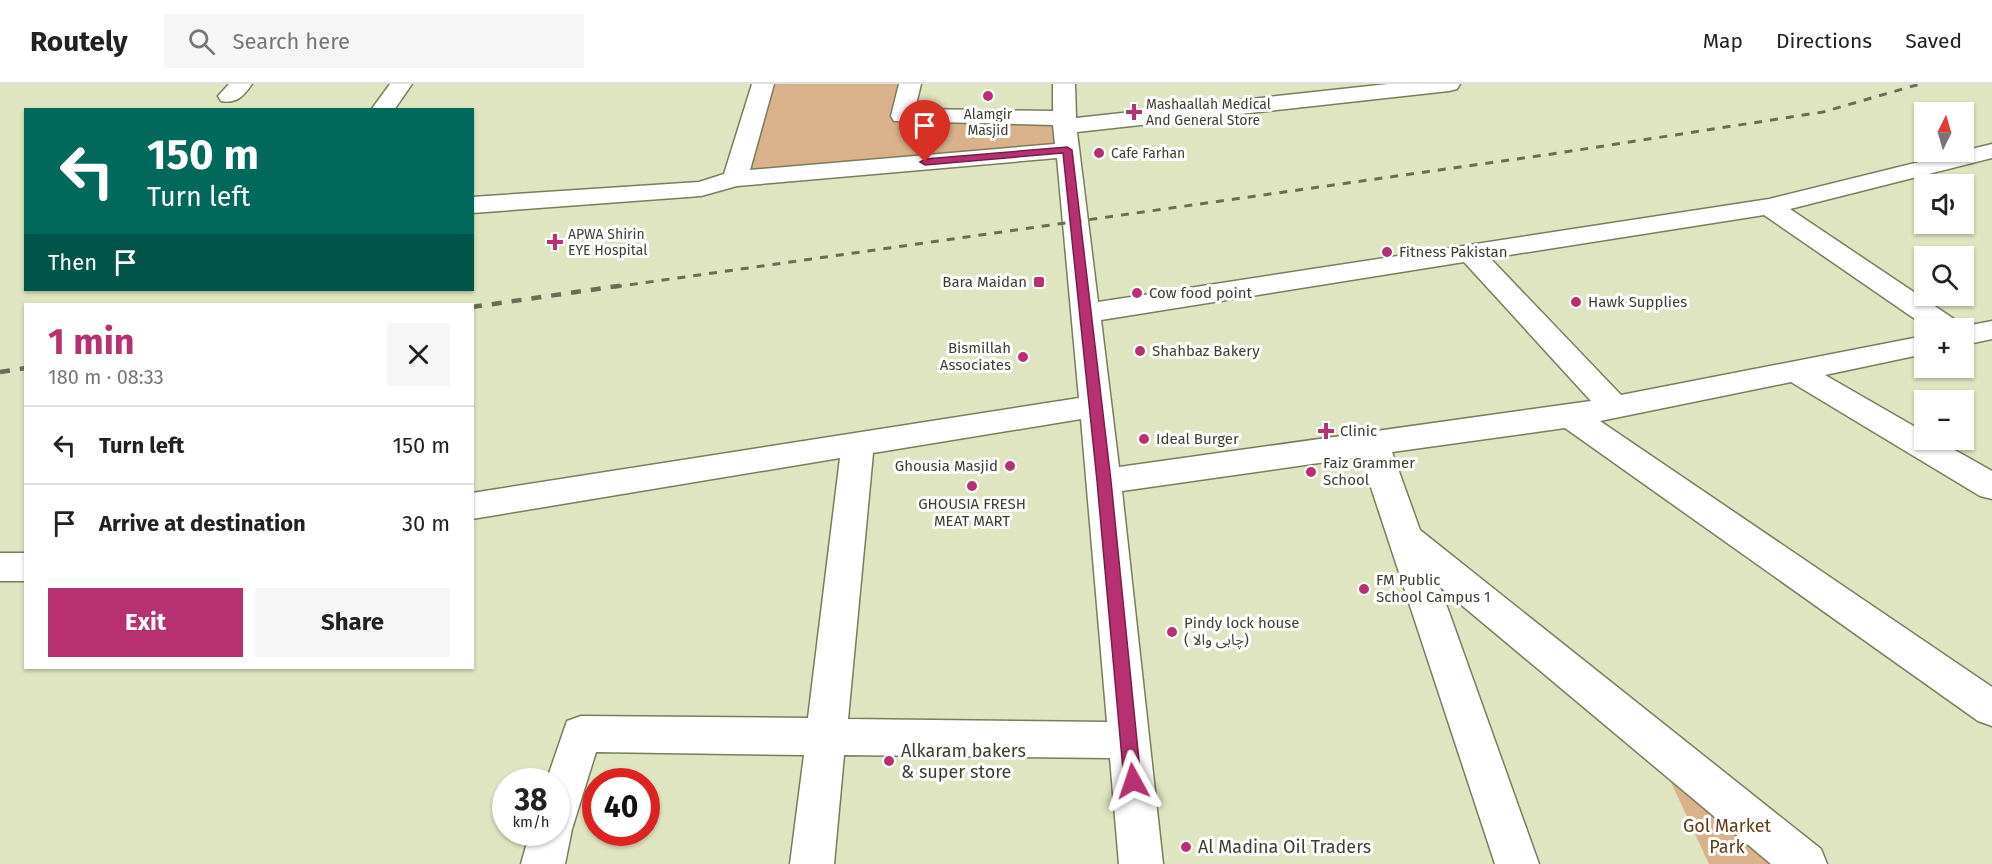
<!DOCTYPE html>
<html lang="en">
<head>
<meta charset="utf-8">
<style>
	:root { --surface:#fff; --page:#f6f6f6; --text:#222; --muted:#767676; --line:#e0e0e0; --accent:#b73072 }
	body { margin:0; font-family:"Fira Sans","Noto Sans Arabic",sans-serif; background:var(--page); color:var(--text); height:100vh; display:flex; flex-direction:column; font-size:22px; white-space:nowrap }
	* { box-sizing:border-box; margin:0 }
	p { font-size:20px; color:var(--muted) }
	.icon { flex:none; width:33px; height:33px; fill:none; stroke:currentColor; stroke-width:2; stroke-linecap:round; stroke-linejoin:round }
	.map { position:relative; flex:1; overflow:hidden }
	.panel { position:absolute; left:24px; top:219px; width:450px; height:366px; display:flex; flex-direction:column; background:var(--surface); border-radius:0px; box-shadow:0 2px 4px #0004 }
	.panel>* { flex:none }
	.guide { position:absolute; left:24px; top:24px; width:450px; height:183px; border-radius:0px; box-shadow:0 2px 4px #0004; background:#00695c; color:#fff; overflow:hidden }
	.needle { width:39px; rotate:5deg }
	.tools { position:absolute; left:1914px; top:18px; display:grid; gap:12px }
	.tools a { display:grid; place-items:center; width:60px; height:60px; border-radius:0px; background:var(--surface); box-shadow:0 2px 4px #0004; font-size:30px }
	.speed { position:absolute; left:492px; top:684px; display:flex; gap:12px; font-size:30px; font-weight:700; text-align:center }
	.speed>* { display:grid; place-content:center; width:78px; height:78px; border-radius:50%; background:var(--surface); box-shadow:0 2px 4px #0004; line-height:1 }
	.speed small { font-size:15px; font-weight:400 }
	.speed .limit { border:9px solid #d22; background:#fff; color:#111 }
	.pin { position:absolute; display:grid; place-items:center; width:51px; height:51px; color:#fff; margin:-62px -26px; border-radius:50% 50% 50% 0; rotate:-45deg; box-shadow:0 0 6px #0007 }
	.pin .icon { rotate:45deg }
	.me { position:absolute; width:66px; margin:-33px; rotate:355deg; stroke-linejoin:round; filter:drop-shadow(0 0 4px #0008) }
	.turn { display:flex; align-items:center; gap:21px; height:126px; padding:0 24px; font-size:27px }
	.turn .icon { width:78px; height:78px; stroke-width:2.5 }
	.turn b { display:block; font-size:42px; line-height:51px }
	.then { display:flex; align-items:center; height:57px; padding:0 24px; background:#0003; gap:12px; font-size:22px }
	.round { display:grid; place-items:center; flex:none; width:63px; height:63px; border-radius:0px; background:var(--page) }
	.head { display:flex; align-items:center; justify-content:space-between; height:102px; padding:0 24px }
	h1 { font-size:36px; font-weight:700; line-height:45px; color:var(--accent) }
	.button { display:flex; gap:12px; margin-top:auto; padding:12px 24px }
	.button a { flex:1; height:69px; border-radius:0px; background:var(--accent); color:#fff; font-size:24px; font-weight:700; line-height:69px; text-align:center }
	.button a+a { background:var(--page); color:var(--text) }
	ul { padding:0; list-style:none }
	li { display:flex; align-items:center; gap:18px; height:78px; padding:0 24px; border-top:2px solid var(--line) }
	li div { flex:1 }
	li b { display:block; font-size:22px }
	li em { font-style:normal }
	header { display:flex; align-items:center; gap:36px; box-sizing:border-box; height:84px; padding:0 30px; background:var(--surface); border-bottom:2px solid var(--line) }
	header strong { font-size:28px }
	nav { display:flex; gap:33px; margin-inline-start:auto; font-size:21px }
	.search { width:420px; height:54px; background:var(--page); display:flex; align-items:center; gap:15px; box-sizing:border-box; padding:0 21px; border-radius:0px; color:var(--muted); font-size:22px }
	.map>svg:first-child { display:block }
</style>
</head>
<body>
<header>
<strong>Routely</strong>
<div class="search"><svg class="icon" aria-label="search" viewBox="0 0 24 24"><circle cx="10" cy="10" r="6"/><path d="M15 15l6 6"/></svg>Search here</div>
<nav><a>Map</a><a>Directions</a><a>Saved</a></nav>
</header>
<div class="map">
<svg width="1992" height="780" viewBox="0 0 1992 780">
	<rect width="100%" height="100%" fill="#dfe5c0"/>
	<g fill="#d9b18a">
		<path d="M763,0H910L902,31L1065,34L1067,66L735,95Z"/>
		<path d="M1650,653L1805,780H1709Z"/>
	</g>
	<g fill="none" stroke-linecap="round" stroke-linejoin="round">
		<g stroke="#787d5b" stroke-width="3">
			<g id="minor">
				<path d="M229,0H252C244,12 236,20 221,17L218,12Z"/>
				<path d="M390,0H412L394,26H371Z"/>
				<path d="M752,0H774L750,86L1055,60L1053,41L894,37L891,32L899,0H921L915,25L1053,27V0H1075L1076,34L1388,0H1460L1457,5L1449,7L1077,48L1098,218L1769,115L1992,60V74L1790,125L1957,237L1961,243L1992,237V255L1964,261V244H1928L1764,131L1490,174L1621,311L1924,252V270L1825,291L1924,348V356H1937L1992,387V415L1980,412L1791,298L1600,337L1992,603V642L1978,637L1565,344L1392,368L1420,446L1821,765L1827,780H1771L1440,503L1539,780H1495L1361,373L1122,407L1163,780H1119L1110,674L844,671L834,780H790L804,671L596,668L572,745L565,780H521L530,748H556V698H546L567,637L581,632L808,634L840,374L472,435V409L1079,314L1057,74L737,102L701,112L472,129V113L699,98L724,90ZM1464,178L1591,317L1119,383L1101,236ZM1081,335L1107,638L848,635L873,369Z"/>
				<rect x="0" y="469" width="26" height="28"/>
			</g>
		</g>
		<use href="#minor" fill="#fff" fill-rule="evenodd"/>
		<path stroke="#696d58" stroke-width="3" stroke-dasharray="8 8" stroke-linecap="butt" d="M614,203L1552,70L1823,28L1920,0"/>
		<g stroke="#696d58" stroke-width="4.5" stroke-dasharray="10 10" stroke-linecap="butt">
			<path d="M472,223L625,201"/>
			<path d="M0,288L26,284"/>
		</g>
	</g>
	<path fill="#b73072" stroke="#771f4a" stroke-width="1.5" d="M1067,63L1072,66L1111,397L1141,697L1139,703L1133,705L1127,703L1124,697L1097,397L1063,69L925,81L920,78L925,75Z"/>
	<g fill="#b73072" stroke="#fff" stroke-width="2">
		<circle cx="988" cy="12" r="6"/>
		<path d="M1131 19h6v6h6v6h-6v6h-6v-6h-6v-6h6z"/>
		<circle cx="1099" cy="69" r="6"/>
		<path d="M552 149h6v6h6v6h-6v6h-6v-6h-6v-6h6z"/>
		<circle cx="1387" cy="168" r="6"/>
		<rect x="1033" y="192" width="12" height="12" rx="3"/>
		<circle cx="1137" cy="209" r="6"/>
		<circle cx="1576" cy="218" r="6"/>
		<circle cx="1140" cy="267" r="6"/>
		<circle cx="1023" cy="273" r="6"/>
		<path d="M1323 338h6v6h6v6h-6v6h-6v-6h-6v-6h6z"/>
		<circle cx="1144" cy="355" r="6"/>
		<circle cx="1010" cy="382" r="6"/>
		<circle cx="1311" cy="388" r="6"/>
		<circle cx="972" cy="402" r="6"/>
		<circle cx="1364" cy="505" r="6"/>
		<circle cx="1172" cy="548" r="6"/>
		<circle cx="889" cy="677" r="6"/>
		<circle cx="1186" cy="763" r="6"/>
	</g>
	<g text-anchor="middle" dominant-baseline="central" stroke-width="6" stroke-linejoin="round" paint-order="stroke">
		<g font-size="14" fill="#3c3f30" stroke="#fff" text-anchor="start">
			<text x="1146" y="20">Mashaallah Medical<tspan x="1146" dy="16">And General Store</tspan></text>
			<text x="988" y="30" text-anchor="middle">Alamgir<tspan x="988" dy="16">Masjid</tspan></text>
			<text x="1111" y="69">Cafe Farhan</text>
			<text x="568" y="150">APWA Shirin<tspan x="568" dy="16">EYE Hospital</tspan></text>
		</g>
		<g font-size="15" fill="#3c3f30" stroke="#fff" text-anchor="start">
			<text x="1399" y="168">Fitness Pakistan</text>
			<text x="1027" y="198" text-anchor="end">Bara Maidan</text>
			<text x="1149" y="209">Cow food point</text>
			<text x="1588" y="218">Hawk Supplies</text>
			<text x="1011" y="264" text-anchor="end">Bismillah<tspan x="1011" dy="17">Associates</tspan></text>
			<text x="1152" y="267">Shahbaz Bakery</text>
			<text x="1340" y="347">Clinic</text>
			<text x="1156" y="355">Ideal Burger</text>
			<text x="1323" y="379">Faiz Grammer<tspan x="1323" dy="17">School</tspan></text>
			<text x="998" y="382" text-anchor="end">Ghousia Masjid</text>
			<text x="972" y="420" text-anchor="middle">GHOUSIA FRESH<tspan x="972" dy="17">MEAT MART</tspan></text>
			<text x="1376" y="496">FM Public<tspan x="1376" dy="17">School Campus 1</tspan></text>
			<text x="1184" y="539">Pindy lock house<tspan x="1184" dy="17">( چابی والا)</tspan></text>
		</g>
		<g font-size="18" fill="#3c3f30" stroke="#fff" text-anchor="start">
			<text x="901" y="667">Alkaram bakers<tspan x="901" dy="21">&amp; super store</tspan></text>
			<text x="1198" y="763">Al Madina Oil Traders</text>
		</g>
		<g font-size="18" fill="#603d13" stroke="#fff">
			<text x="1727" y="742">Gol Market<tspan x="1727" dy="21">Park</tspan></text>
		</g>
	</g>
</svg>
<div class="tools">
<a><svg class="needle" viewBox="-14 -14 28 28"><path d="M0-13l5 13h-10z" fill="#e53935"/><path d="M0 13l5-13h-10z" fill="#767676"/></svg></a>
<a><svg class="icon" aria-label="sound" viewBox="0 0 24 24"><path d="M4 9h4l5-4v14l-5-4H4zM17 9q2 3 0 6"/></svg></a>
<a><svg class="icon" aria-label="search" viewBox="0 0 24 24"><circle cx="10" cy="10" r="6"/><path d="M15 15l6 6"/></svg></a>
<a>+</a>
<a>−</a>
</div>
<div class="speed"><div>38<small>km/h</small></div><div class="limit">40</div></div>
<div class="pin" style="left:925px;top:78px;background:#d93025"><svg class="icon" aria-label="arrive" viewBox="0 0 24 24"><path d="M6 21V4h12l-3 4 3 4H6"/></svg></div>
<svg class="me" style="left:1133px;top:697px" viewBox="-20 -20 40 40"><path d="M0-17L14 15 0 8-14 15z" fill="#b73072" stroke="#fff" stroke-width="4"/></svg>
<div class="guide">
<div class="turn"><svg class="icon" aria-label="left" viewBox="0 0 24 24"><path d="M17 20v-9H6M10 6l-5 5 5 5"/></svg><div><b>150 m</b>Turn left</div></div>
<div class="then">Then<svg class="icon" aria-label="arrive" viewBox="0 0 24 24"><path d="M6 21V4h12l-3 4 3 4H6"/></svg></div>
</div>
<section class="panel">
<div class="head"><div><h1>1 min</h1><p>180 m · 08:33</p></div><a class="round"><svg class="icon" aria-label="close" viewBox="0 0 24 24"><path d="M6 6l12 12M18 6L6 18"/></svg></a></div>
<ul>
<li><svg class="icon" aria-label="left" viewBox="0 0 24 24"><path d="M17 20v-9H6M10 6l-5 5 5 5"/></svg><div><b>Turn left</b></div><em>150 m</em></li>
<li><svg class="icon" aria-label="arrive" viewBox="0 0 24 24"><path d="M6 21V4h12l-3 4 3 4H6"/></svg><div><b>Arrive at destination</b></div><em>30 m</em></li>
</ul>
<div class="button"><a>Exit</a><a>Share</a></div>
</section>
</div>
</body>
</html>
